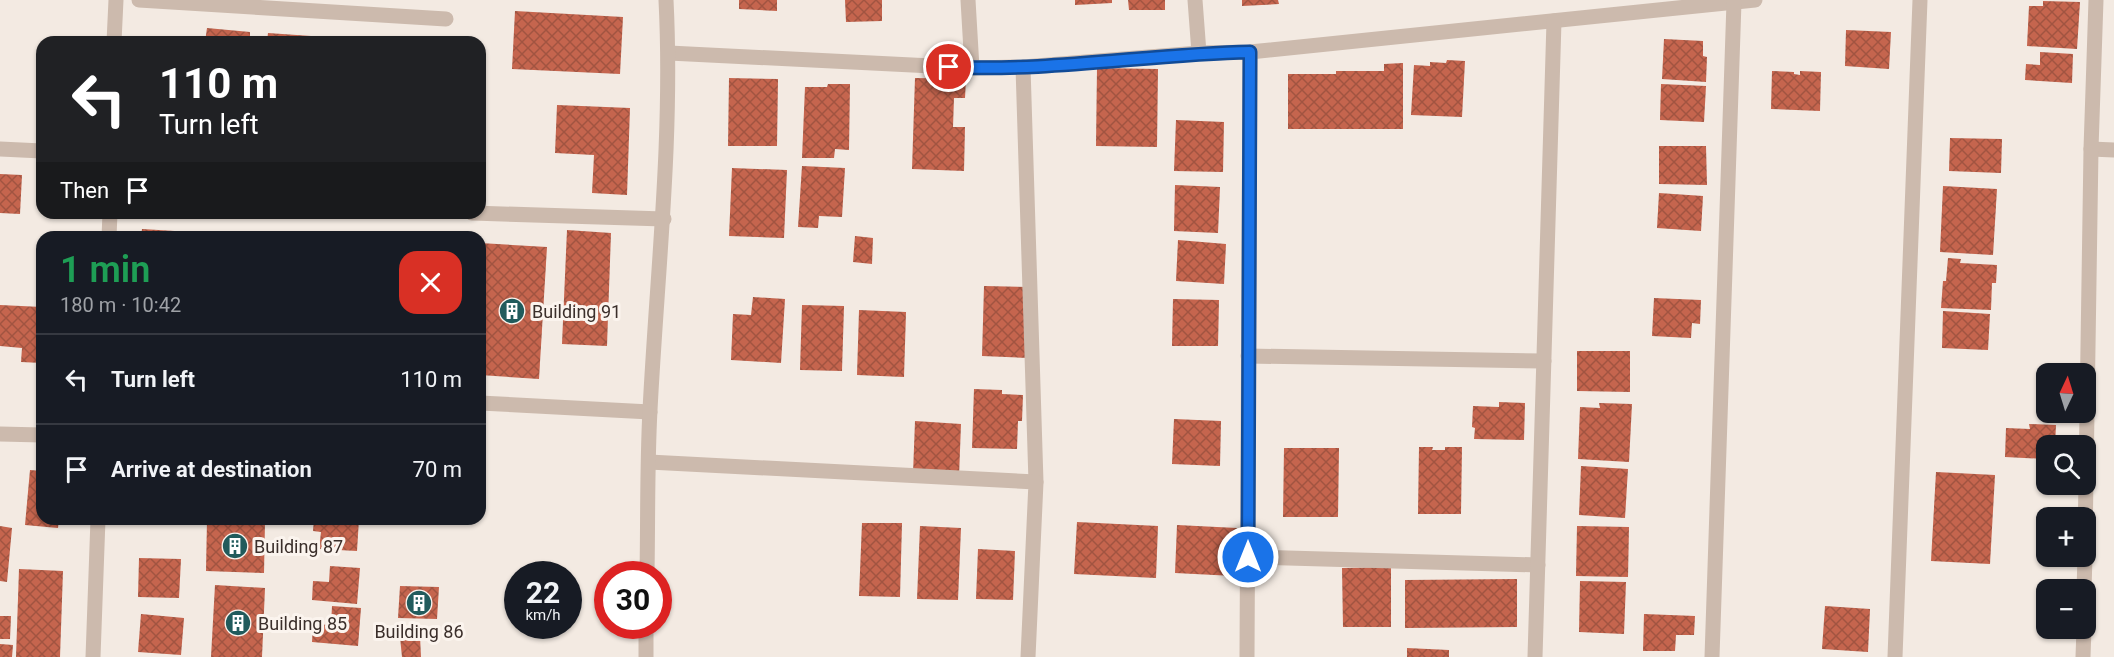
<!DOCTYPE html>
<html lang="en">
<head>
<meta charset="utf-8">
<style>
	:root { --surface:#171b24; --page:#20242c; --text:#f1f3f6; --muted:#9ea1a6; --line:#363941 }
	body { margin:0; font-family:Roboto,sans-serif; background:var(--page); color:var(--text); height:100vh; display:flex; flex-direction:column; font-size:22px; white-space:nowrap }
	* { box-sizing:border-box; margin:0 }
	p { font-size:20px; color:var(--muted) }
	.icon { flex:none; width:33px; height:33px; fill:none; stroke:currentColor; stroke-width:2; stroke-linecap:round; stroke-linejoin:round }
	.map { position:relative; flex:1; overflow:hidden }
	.sheet { position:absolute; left:36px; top:231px; width:450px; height:294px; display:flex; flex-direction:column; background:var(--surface); border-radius:18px; box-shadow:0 2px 4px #0004 }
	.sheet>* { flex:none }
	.banner { position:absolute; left:36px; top:36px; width:450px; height:183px; border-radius:18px; box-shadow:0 2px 4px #0004; background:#202124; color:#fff; overflow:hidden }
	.needle { width:39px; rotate:4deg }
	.controls { position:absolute; left:2036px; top:363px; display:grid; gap:12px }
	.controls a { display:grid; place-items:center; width:60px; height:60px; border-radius:12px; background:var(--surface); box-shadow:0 2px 4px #0004; font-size:30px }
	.speed { position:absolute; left:504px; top:561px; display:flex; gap:12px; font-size:30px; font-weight:700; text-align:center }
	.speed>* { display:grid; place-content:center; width:78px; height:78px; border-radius:50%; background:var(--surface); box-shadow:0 2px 4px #0004; line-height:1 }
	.speed small { font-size:15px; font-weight:400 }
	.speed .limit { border:9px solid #d22; background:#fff; color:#111 }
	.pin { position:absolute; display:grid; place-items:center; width:51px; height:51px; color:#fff; margin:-26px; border:3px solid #fff; border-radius:50%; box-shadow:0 2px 6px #0007 }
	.me { position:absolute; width:66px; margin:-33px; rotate:0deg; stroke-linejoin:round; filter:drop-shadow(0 0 4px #0008) }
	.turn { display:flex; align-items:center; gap:21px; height:126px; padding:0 24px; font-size:27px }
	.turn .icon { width:78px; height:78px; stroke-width:2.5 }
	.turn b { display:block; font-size:42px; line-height:51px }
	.then { display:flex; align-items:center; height:57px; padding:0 24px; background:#0003; gap:12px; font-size:22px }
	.round { display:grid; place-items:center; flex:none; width:63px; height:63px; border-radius:18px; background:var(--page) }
	.head { display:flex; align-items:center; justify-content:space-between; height:102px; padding:0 24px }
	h1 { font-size:36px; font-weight:600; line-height:45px; color:#1e9e55 }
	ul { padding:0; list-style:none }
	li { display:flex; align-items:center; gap:18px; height:90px; padding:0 24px; border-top:2px solid var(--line) }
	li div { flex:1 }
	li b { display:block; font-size:22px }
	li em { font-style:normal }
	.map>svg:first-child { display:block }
</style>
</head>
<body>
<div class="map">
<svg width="2114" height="657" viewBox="0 0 2114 657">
	<defs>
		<pattern id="building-cross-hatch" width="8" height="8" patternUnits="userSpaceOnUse" patternTransform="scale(1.5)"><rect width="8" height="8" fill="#c5654e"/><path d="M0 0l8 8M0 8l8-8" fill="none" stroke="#a15441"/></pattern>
	</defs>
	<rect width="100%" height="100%" fill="#f3eae2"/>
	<g fill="url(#building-cross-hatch)">
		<path d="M739,0H777V11L739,9Z"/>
		<path d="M845,0H882V21L846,22Z"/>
		<path d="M1075,0H1112V3L1075,5Z"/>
		<path d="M1128,0H1165V10H1129Z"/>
		<path d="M1242,0H1278L1279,4L1242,6Z"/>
		<path d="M2043,1L2080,2L2077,49L2027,46L2029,6H2043Z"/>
		<path d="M515,11L623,17L620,74L512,69Z"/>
		<path d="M207,28L250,32V42H205Z"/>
		<path d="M1846,30L1891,32L1889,69L1845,66Z"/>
		<path d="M268,33L311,36V42H267Z"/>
		<path d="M1664,39L1703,41V56L1707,57L1706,82L1662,79Z"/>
		<path d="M2040,52L2073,54L2072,83L2025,80L2026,64L2040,65Z"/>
		<path d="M1447,60L1465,61L1462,117L1411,115L1414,65L1430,66V62L1446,63Z"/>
		<path d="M1403,63V129H1288V74H1336V71H1384V64Z"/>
		<path d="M1097,68L1158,69L1157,147L1096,146Z"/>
		<path d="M1772,71L1794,72V74L1800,75V71L1821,72L1820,111L1771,109Z"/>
		<path d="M729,78L778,79L777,146H728Z"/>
		<path d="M915,78L966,79L965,98H954L953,127H965L964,171L912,169Z"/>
		<path d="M828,84H850L849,150L835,149L834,158H802L805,87H827Z"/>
		<path d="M1661,84L1706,86L1704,122L1660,120Z"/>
		<path d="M557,105L630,108L627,195L592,193L594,155L555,153Z"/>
		<path d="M1176,120L1224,122L1223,172L1174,171Z"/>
		<path d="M1950,138L2002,139L2001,173L1949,171Z"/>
		<path d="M1659,146H1706L1707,185L1659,184Z"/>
		<path d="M802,166L845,168L842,217L819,216L818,228L798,227Z"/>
		<path d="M732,168L787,170L784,238L729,236Z"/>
		<path d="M0,174L22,175L20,214L0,213Z"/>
		<path d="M1175,185L1220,187L1218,233L1174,231Z"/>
		<path d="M1943,186L1997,189L1993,255L1940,252Z"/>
		<path d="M1659,193L1703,196L1701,231L1657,228Z"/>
		<path d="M142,229L191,232V237H141Z"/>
		<path d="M567,230L611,233L607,346L562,344Z"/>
		<path d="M855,236L873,238L872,264L853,262Z"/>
		<path d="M1178,240L1226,244L1224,284L1176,281Z"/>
		<path d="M480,243L547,247L539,379L480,375Z"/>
		<path d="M1948,258L1961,259L1960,263L1997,265L1996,283H1992L1991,310L1941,308L1943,281H1946Z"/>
		<path d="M984,286L1030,287L1028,358L982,356Z"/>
		<path d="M753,297L785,299L781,363L731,360L733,314L751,315Z"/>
		<path d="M1654,298L1701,300L1700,324L1692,323L1691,338L1652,336Z"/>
		<path d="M1173,299L1219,300L1218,346H1172Z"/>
		<path d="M0,305L42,307V363L21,362L22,348L0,346Z"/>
		<path d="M802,305L844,306L842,371L800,370Z"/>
		<path d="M859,310L906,312L904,377L857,375Z"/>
		<path d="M1943,311L1990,314L1988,350L1942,348Z"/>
		<path d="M1577,351H1630V392L1577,391Z"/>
		<path d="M974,389L1002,390V394L1023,395L1022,421H1018L1017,449L972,448Z"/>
		<path d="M1499,402L1525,403L1524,440L1474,439L1475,428L1472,427L1473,406L1499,407Z"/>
		<path d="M1599,403L1632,404L1629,462L1578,459L1580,407L1600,408Z"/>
		<path d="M1174,419L1221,421L1220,466L1172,464Z"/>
		<path d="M915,421L961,424L959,477L913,474Z"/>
		<path d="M2029,424L2056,425L2055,446H2046V459L2005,457L2006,428L2030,429Z"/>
		<path d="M1419,447H1433L1432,450H1445V447H1462L1461,514H1418Z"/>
		<path d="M1284,448H1339L1338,517H1283Z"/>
		<path d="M1581,466L1628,469L1625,518L1579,515Z"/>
		<path d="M30,470L42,471V519H59L58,528L25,525Z"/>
		<path d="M1936,472L1995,475L1990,564L1931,561Z"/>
		<path d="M145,519H182V522L145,523Z"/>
		<path d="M314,519H359L357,551L319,549L321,532L313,531Z"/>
		<path d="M207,520L265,522L264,573L206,571Z"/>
		<path d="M1077,522L1158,526L1156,578L1074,574Z"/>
		<path d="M862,523H902L900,597L859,596Z"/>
		<path d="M1177,525L1237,528L1234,576L1175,573Z"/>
		<path d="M0,526L12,528L7,582L0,581Z"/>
		<path d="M920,526L961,528L958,600L917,599Z"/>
		<path d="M1577,526L1629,527L1628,577L1576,576Z"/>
		<path d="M978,549L1015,551L1013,600L976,599Z"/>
		<path d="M139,558L181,559L179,598L138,597Z"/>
		<path d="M330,566L360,568L357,604L312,600L313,581L329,582Z"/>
		<path d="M1391,567V627H1343L1342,568Z"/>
		<path d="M19,569L63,571L60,657H16Z"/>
		<path d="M1517,579V627L1405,628V580Z"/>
		<path d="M1580,581L1626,582L1624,634L1579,632Z"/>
		<path d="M215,585L265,588L262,657H211Z"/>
		<path d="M400,586L439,587L437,619L398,618Z"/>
		<path d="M332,606L361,608L358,646L312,642L313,624L331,625Z"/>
		<path d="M1825,606L1870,609L1868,652L1822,649Z"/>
		<path d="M141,614L184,618L181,655L138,652Z"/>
		<path d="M1644,614L1695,616L1694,635H1676L1675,651H1643Z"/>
		<path d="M0,616H11L10,639H0Z"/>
		<path d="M420,636L421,657H402L400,637Z"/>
		<path d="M0,644L13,645L12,657H0Z"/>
		<path d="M1407,648L1449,650V657H1407Z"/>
	</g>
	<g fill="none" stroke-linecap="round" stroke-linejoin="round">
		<g stroke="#ccbaad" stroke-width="15">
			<path d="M139,0L446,19"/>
			<path d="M968,0L972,68"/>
			<path d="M1195,0L1199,53"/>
			<path d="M114,42L116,0"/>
			<path d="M669,53L972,68L1023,67L1199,53L1250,52L1755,0"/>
			<path d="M1023,67L1036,482"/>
			<path d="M0,149L42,151"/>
			<path d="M2091,149L2114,150"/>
			<path d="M472,213L664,219"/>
			<path d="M109,237L110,213"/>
			<path d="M1248,356L1544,361"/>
			<path d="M480,403L650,412"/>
			<path d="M0,434L42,435"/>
			<path d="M649,462L1036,482L1028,657"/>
			<path d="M2085,545L2091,149L2096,0"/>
			<path d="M1248,557L1538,565"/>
			<path d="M647,574C648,520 647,465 650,410C657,273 673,137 666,0"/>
			<path d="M2084,590L2085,556"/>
			<path d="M93,657L98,519"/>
			<path d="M646,657V626"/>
			<path d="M1247,657L1250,52"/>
			<path d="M1535,657L1554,21"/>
			<path d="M1712,657L1734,2"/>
			<path d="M1895,657L1920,0"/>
			<path d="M2083,657L2084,628"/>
		</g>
	</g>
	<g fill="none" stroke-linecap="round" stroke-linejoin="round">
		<g stroke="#114b97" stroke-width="15">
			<path id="route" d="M949,67C1049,72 1150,54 1250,52L1248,557"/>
		</g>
		<use href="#route" stroke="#1a73e8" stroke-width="10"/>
	</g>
	<defs>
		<g id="building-disc" transform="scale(1.35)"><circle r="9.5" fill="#215b5c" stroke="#fbf4ee"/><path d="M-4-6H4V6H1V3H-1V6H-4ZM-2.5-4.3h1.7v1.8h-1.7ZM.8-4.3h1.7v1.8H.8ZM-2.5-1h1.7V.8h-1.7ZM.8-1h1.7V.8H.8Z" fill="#fff"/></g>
	</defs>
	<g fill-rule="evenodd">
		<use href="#building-disc" x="512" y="311"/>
		<use href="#building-disc" x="235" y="546"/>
		<use href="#building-disc" x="419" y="603"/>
		<use href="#building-disc" x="238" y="623"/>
	</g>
	<g text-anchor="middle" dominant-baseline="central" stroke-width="6" stroke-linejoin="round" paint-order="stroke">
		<g font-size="18" fill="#3b2f2b" stroke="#fbf4ee" text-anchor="start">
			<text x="532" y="311">Building 91</text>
			<text x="254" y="546">Building 87</text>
			<text x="258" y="623">Building 85</text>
			<text x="419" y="631" text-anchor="middle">Building 86</text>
		</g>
	</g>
</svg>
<div class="controls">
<a><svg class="needle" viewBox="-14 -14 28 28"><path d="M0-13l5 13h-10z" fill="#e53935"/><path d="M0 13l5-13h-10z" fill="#9ea1a6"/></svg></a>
<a><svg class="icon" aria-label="search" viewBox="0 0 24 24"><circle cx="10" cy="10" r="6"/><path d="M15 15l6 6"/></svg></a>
<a>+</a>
<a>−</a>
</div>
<div class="speed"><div>22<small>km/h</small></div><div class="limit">30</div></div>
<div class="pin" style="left:949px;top:67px;background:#d93025"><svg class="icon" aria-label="arrive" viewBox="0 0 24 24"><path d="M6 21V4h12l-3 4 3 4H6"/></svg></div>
<svg class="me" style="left:1248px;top:557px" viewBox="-20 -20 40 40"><circle r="17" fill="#1a73e8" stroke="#fff" stroke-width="3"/><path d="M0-11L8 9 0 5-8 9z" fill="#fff"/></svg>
<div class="banner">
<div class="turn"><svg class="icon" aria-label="left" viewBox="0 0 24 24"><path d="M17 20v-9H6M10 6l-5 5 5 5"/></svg><div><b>110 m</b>Turn left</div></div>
<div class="then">Then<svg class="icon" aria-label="arrive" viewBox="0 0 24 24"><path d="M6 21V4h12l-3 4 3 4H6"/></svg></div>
</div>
<section class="sheet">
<div class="head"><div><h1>1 min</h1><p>180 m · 10:42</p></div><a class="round" style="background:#d93025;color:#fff"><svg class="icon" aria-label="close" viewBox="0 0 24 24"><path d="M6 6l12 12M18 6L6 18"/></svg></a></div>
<ul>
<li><svg class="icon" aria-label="left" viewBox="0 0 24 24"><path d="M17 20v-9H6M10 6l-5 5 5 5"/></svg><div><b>Turn left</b></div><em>110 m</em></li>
<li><svg class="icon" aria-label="arrive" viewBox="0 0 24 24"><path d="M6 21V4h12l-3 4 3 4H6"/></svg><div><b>Arrive at destination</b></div><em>70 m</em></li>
</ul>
</section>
</div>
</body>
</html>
